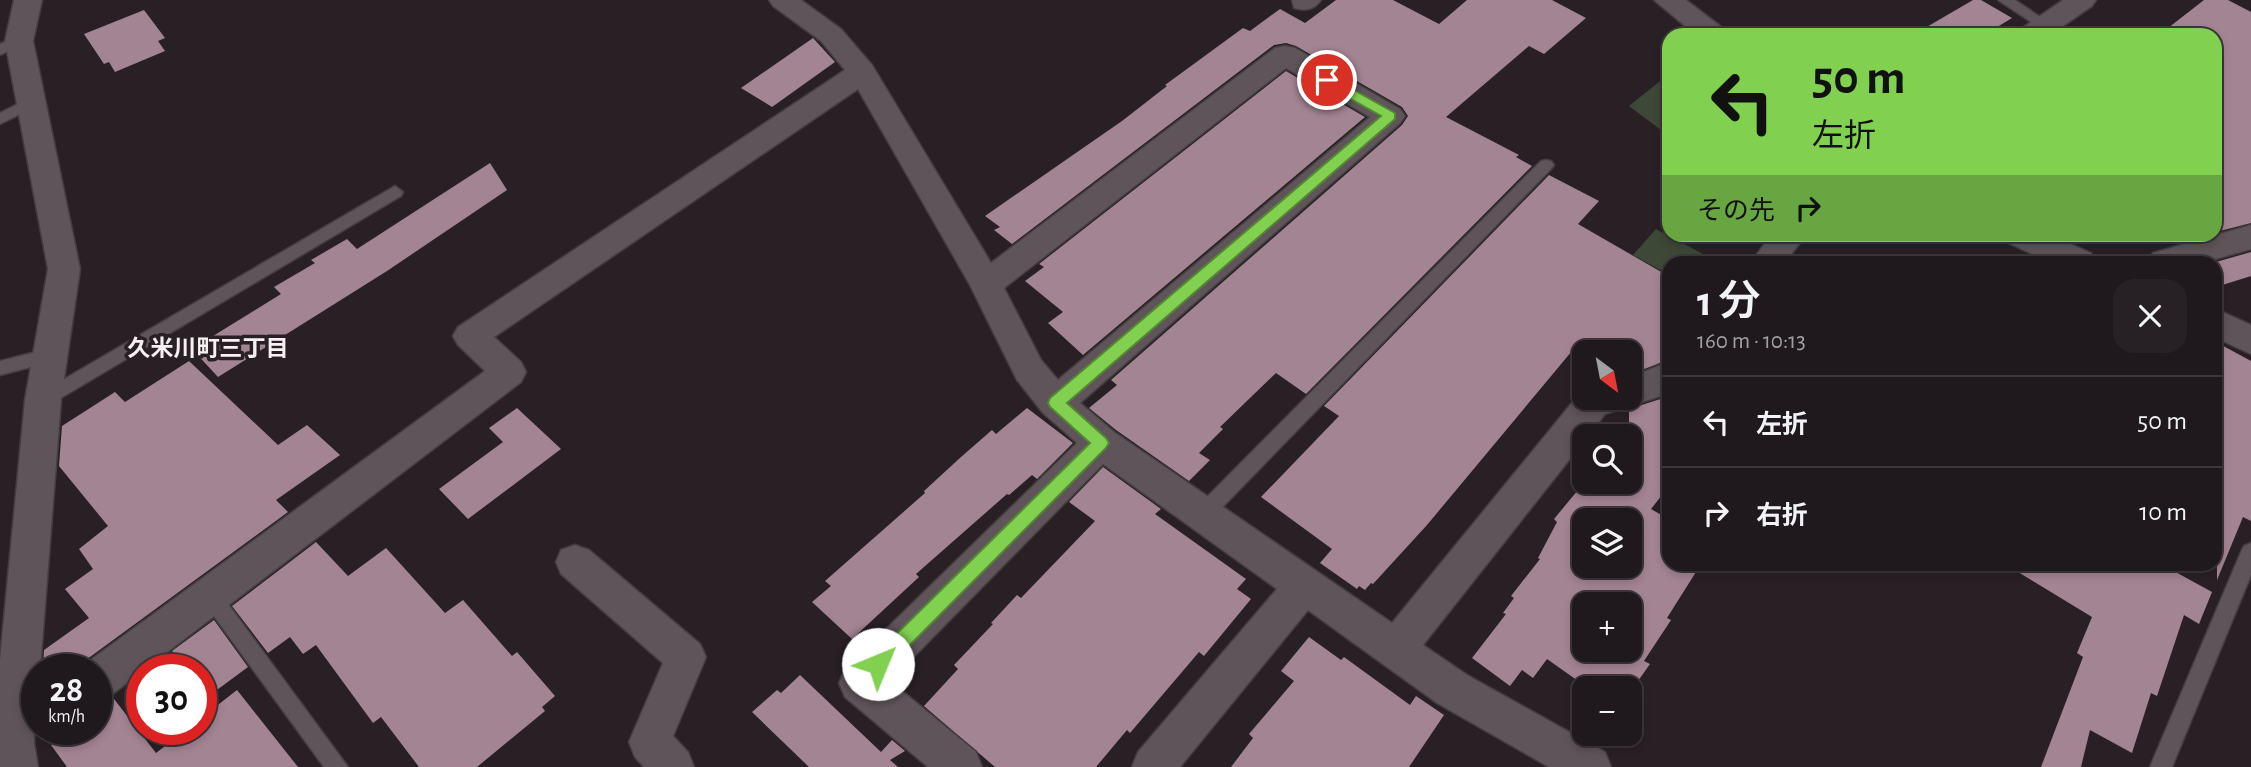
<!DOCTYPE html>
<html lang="ja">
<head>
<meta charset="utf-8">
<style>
	:root { --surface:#1f181c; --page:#272125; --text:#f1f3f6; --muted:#a1a0a3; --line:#3c373b }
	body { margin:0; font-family:"Alegreya Sans","Noto Sans JP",sans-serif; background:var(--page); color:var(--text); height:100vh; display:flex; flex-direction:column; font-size:26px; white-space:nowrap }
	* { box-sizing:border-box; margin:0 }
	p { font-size:23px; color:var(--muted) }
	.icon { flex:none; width:38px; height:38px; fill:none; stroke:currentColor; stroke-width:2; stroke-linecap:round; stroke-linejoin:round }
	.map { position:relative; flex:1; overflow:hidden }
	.panel { position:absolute; left:1662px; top:256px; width:560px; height:315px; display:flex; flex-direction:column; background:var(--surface); border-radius:21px; box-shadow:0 4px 10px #0003,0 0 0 2px var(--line) }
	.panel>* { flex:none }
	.banner { position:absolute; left:1662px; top:28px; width:560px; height:214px; border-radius:21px; box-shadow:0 4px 10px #0003,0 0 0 2px var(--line); background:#81d050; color:#111; overflow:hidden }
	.needle { width:46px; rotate:148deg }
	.controls { position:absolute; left:1572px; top:340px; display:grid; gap:14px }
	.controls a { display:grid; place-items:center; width:70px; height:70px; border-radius:14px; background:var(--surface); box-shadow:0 4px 10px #0003,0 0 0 2px var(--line); font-size:35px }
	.speed { position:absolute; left:21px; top:654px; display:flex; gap:14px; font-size:35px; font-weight:700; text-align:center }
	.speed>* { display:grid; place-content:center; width:91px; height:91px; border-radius:50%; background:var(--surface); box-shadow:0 4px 10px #0003,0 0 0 2px var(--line); line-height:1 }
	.speed small { font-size:18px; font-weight:400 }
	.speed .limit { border:10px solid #d22; background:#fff; color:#111 }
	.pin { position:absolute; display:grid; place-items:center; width:60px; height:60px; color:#fff; margin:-30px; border:4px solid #fff; border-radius:50%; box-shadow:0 2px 7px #0007 }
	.me { position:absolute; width:77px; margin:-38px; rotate:45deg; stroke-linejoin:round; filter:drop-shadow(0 0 5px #0008) }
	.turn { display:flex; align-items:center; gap:24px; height:147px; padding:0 35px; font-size:32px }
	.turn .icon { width:91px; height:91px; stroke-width:2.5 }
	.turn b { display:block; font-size:49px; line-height:60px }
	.then { display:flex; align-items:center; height:66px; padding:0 35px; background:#0003; gap:14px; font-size:26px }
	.round { display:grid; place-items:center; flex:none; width:74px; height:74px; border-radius:21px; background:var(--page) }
	.head { display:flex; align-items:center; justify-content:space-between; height:119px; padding:0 35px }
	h1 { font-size:42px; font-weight:600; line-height:52px }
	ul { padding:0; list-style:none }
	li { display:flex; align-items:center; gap:21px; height:91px; padding:0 35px; border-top:2px solid var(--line) }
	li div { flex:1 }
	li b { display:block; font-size:26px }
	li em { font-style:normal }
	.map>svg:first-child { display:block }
</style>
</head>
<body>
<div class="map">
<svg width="2251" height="767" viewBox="0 0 2251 767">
	<rect width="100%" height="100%" fill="#292025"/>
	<g fill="#3d4837">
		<path d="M1669,74V136L1629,106Z"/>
		<path d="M1656,229L1718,262H1670L1669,275L1633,255Z"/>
	</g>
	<g fill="#a38493" fill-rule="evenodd">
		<path d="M1336,0H1393L1439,24L1467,0H1552L1586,18L1544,54L1529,46L1446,117L1519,155L1516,157L1532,166L1306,394L1276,373L1220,427L1223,429L1199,453L1210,460L1189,481L1116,430L1089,408L1117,385L1111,380L1402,125L1408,116L1402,107L1296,46L1286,43L1274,45L1012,244L994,230L1000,227L985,216L1122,121L1167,86L1165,85L1243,28L1250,31L1280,9L1305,23Z"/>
		<path d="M1973,0H1981L2012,18L1984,35H1913Z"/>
		<path d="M2204,0H2228L2251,12V223L2216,232V35H2159Z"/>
		<path d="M144,10L165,38L158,41L165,51L115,72L109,62L104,64L84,34Z"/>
		<path d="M813,38L835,62L772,107L741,88Z"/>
		<path d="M1286,71L1365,117L1083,355L1048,323L1063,312L1025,281L1044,267L1039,264Z"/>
		<path d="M490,163L507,190L387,271L218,377L192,349L281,294L274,287L315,263L311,260L347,239L357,249Z"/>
		<path d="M1549,175L1599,201L1578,224L1670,277V359L1629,375V352H1604L1582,339L1427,525L1373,584L1371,583L1365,590L1359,586L1357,589L1320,563L1332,549L1261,497L1339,416L1324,406Z"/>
		<path d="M2251,252V276L2216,287V262Z"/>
		<path d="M2216,342L2251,361V521L2243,517L2217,580Z"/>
		<path d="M189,361L278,445L307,425L340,455L276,500L288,512L79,665L78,670H43L44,650L89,618L65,589L93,569L79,549L108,526L59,466L62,426L115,392L125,402Z"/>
		<path d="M1670,396V485L1651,509L1670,520V564H1701L1667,618L1671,620L1644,661L1650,664L1633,688H1588L1547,659L1533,678L1522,670L1510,686L1472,658L1506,614L1503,613L1514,598L1511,596L1540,559L1538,558L1557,522L1554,519L1578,490L1580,492L1589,481H1629V436H1626L1629,432V409ZM1584,520H1629V565H1584ZM1584,604H1629V649H1584Z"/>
		<path d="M517,408L561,449L468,519L439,489L503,442L489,428Z"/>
		<path d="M1027,408L1073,443L1037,479L1032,475L1009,495L1007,494L916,574L919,577L852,639L812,602L831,586L825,581L925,493L924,491L961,457L992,430L996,434Z"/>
		<path d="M1103,467L1161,509L1155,514L1246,579L1237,589L1251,599L1204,656L1199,652L1130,733L1127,730L1096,767H995L924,706L958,669L954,665L993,624L991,623L1017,595L1021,598L1095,521L1069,502Z"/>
		<path d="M316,542L348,576L386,548L445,613L463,600L512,656L517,652L555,696L542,707L545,711L477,767H419L381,717L373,723L316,645L303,654L290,637L268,653L232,606Z"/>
		<path d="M2005,564H2161L2212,592L2199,624L2184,615L2157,696L2151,693L2132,753L2090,730L2081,767H2041L2083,657L2077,653L2092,617Z"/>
		<path d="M214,620L248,667L206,698L201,691V670H186L172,651Z"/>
		<path d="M1309,637L1341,660L1344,657L1410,705L1416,696L1444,715L1409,767H1231L1253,738L1249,734L1294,681L1281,671Z"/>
		<path d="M800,675L881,752L892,740L905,751L890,760L898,767H809L752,712L777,690L781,693Z"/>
		<path d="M237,690L298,767H67L51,745L72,730H96V712L114,699L156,753L186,730H201V718Z"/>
	</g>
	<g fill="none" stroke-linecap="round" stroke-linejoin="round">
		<g stroke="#433d40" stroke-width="3">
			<g id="lane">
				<path d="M1998,0H2015L2052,25L2045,29L2040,28Z"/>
				<path d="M19,36L24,38V44L0,55V44Z"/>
				<path d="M32,97L37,98L39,102L37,106L0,124V113Z"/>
				<path d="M1546,160L1551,161L1554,165L1551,169L1209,521L1202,523L1195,521L1193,515L1195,509L1541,161Z"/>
				<path d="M395,186L403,192L401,196L49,405L43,407L37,405L34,400L37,395Z"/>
				<path d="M48,349L54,351L57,356L54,361L0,375V361Z"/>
				<path d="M2251,543V575L2172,767H2150L2241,552L2244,546Z"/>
				<path d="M210,586L217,589L348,767H324L203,601L200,595L203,589Z"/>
			</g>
		</g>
		<g stroke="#433d40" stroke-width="3">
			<g id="street">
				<path d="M14,0H42L33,41L80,269L61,400L40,670H37L34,743L38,767H0V660L25,400L48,269L5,41Z"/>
				<path d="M769,0H801L841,29L872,65L991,263L1275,48L1285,46L1295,48L1400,109L1405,116L1400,123L1080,403L1114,432L1392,623L1580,393L1584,392V397H1629V378L1670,361V393L1605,414L1588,436H1584V441L1423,645L1467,675L1605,752L1611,767H1549L1437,703L1308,610L1180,767H1132L1138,752L1277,589L1103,464L890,681L976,752L982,767H928L845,697L839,683L845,669L1077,443L1043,413L1017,380L970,285L858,89L494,337L521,362L526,372L521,382L111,695L96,700V670H80L81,667L485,371L458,345L453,336L458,327L845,70L821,41L773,6ZM1286,68L1370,117L1058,380L1041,360L1004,288Z"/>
				<path d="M1292,0H1321C1314,10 1306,11 1294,8Z"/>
				<path d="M1654,0H1686L1724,29L1728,35H1696Z"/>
				<path d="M2063,0H2096L2092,6L2050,35H2017L2021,29Z"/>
				<path d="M2251,225V249L2205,262H2149L2153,253Z"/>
				<path d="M1772,234H1807L1785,262H1751Z"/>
				<path d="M2001,234H2048L2091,253L2095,262H2050L2006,242Z"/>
				<path d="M2216,309L2251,325V354L2216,338Z"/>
				<path d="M575,545L589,550L700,644L706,657L673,736L688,752L694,767H644L635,757L629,742L663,663L561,574L556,562L561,550Z"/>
			</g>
		</g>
		<use href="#lane" fill="#5e5459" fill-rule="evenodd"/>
		<use href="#street" fill="#5e5459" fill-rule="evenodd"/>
	</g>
	<path fill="#81d050" stroke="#548734" stroke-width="2" d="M1327,75L1395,113V119L1067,403L1106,438L1109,443L1106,448L885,670L878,673L872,670L869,664L872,658L1090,443L1050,407L1048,403L1050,398L1381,116L1322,83L1320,80Z"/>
	<g text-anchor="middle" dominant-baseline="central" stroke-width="7" stroke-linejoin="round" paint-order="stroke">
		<g font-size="23" font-weight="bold" fill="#f6f0f3" stroke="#292025">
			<text x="208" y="349">久米川町三丁目</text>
		</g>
	</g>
</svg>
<div class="controls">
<a><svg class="needle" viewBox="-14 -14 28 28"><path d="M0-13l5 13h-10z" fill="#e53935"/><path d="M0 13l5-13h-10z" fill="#a1a0a3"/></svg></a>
<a><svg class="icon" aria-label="search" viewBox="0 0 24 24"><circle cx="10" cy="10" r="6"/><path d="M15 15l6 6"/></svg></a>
<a><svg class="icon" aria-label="layers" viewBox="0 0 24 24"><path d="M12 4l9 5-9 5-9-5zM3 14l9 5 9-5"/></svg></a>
<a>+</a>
<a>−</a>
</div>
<div class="speed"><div>28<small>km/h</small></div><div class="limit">30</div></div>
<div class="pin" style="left:1327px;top:80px;background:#d93025"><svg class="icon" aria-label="arrive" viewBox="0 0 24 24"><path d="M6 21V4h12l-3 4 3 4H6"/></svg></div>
<svg class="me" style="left:878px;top:664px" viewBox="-20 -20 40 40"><circle r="19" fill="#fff"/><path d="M0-13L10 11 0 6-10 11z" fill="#81d050"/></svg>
<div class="banner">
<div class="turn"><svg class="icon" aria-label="left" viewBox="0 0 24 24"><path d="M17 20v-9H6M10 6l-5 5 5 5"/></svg><div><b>50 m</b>左折</div></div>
<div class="then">その先<svg class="icon" aria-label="right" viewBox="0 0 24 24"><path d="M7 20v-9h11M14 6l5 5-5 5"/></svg></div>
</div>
<section class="panel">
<div class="head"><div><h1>1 分</h1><p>160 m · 10:13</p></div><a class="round"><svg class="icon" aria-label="close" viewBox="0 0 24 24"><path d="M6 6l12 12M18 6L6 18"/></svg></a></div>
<ul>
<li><svg class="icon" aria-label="left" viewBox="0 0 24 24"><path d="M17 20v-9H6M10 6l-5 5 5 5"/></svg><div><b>左折</b></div><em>50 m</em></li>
<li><svg class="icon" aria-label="right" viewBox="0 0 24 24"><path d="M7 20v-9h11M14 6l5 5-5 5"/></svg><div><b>右折</b></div><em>10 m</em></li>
</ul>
</section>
</div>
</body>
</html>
